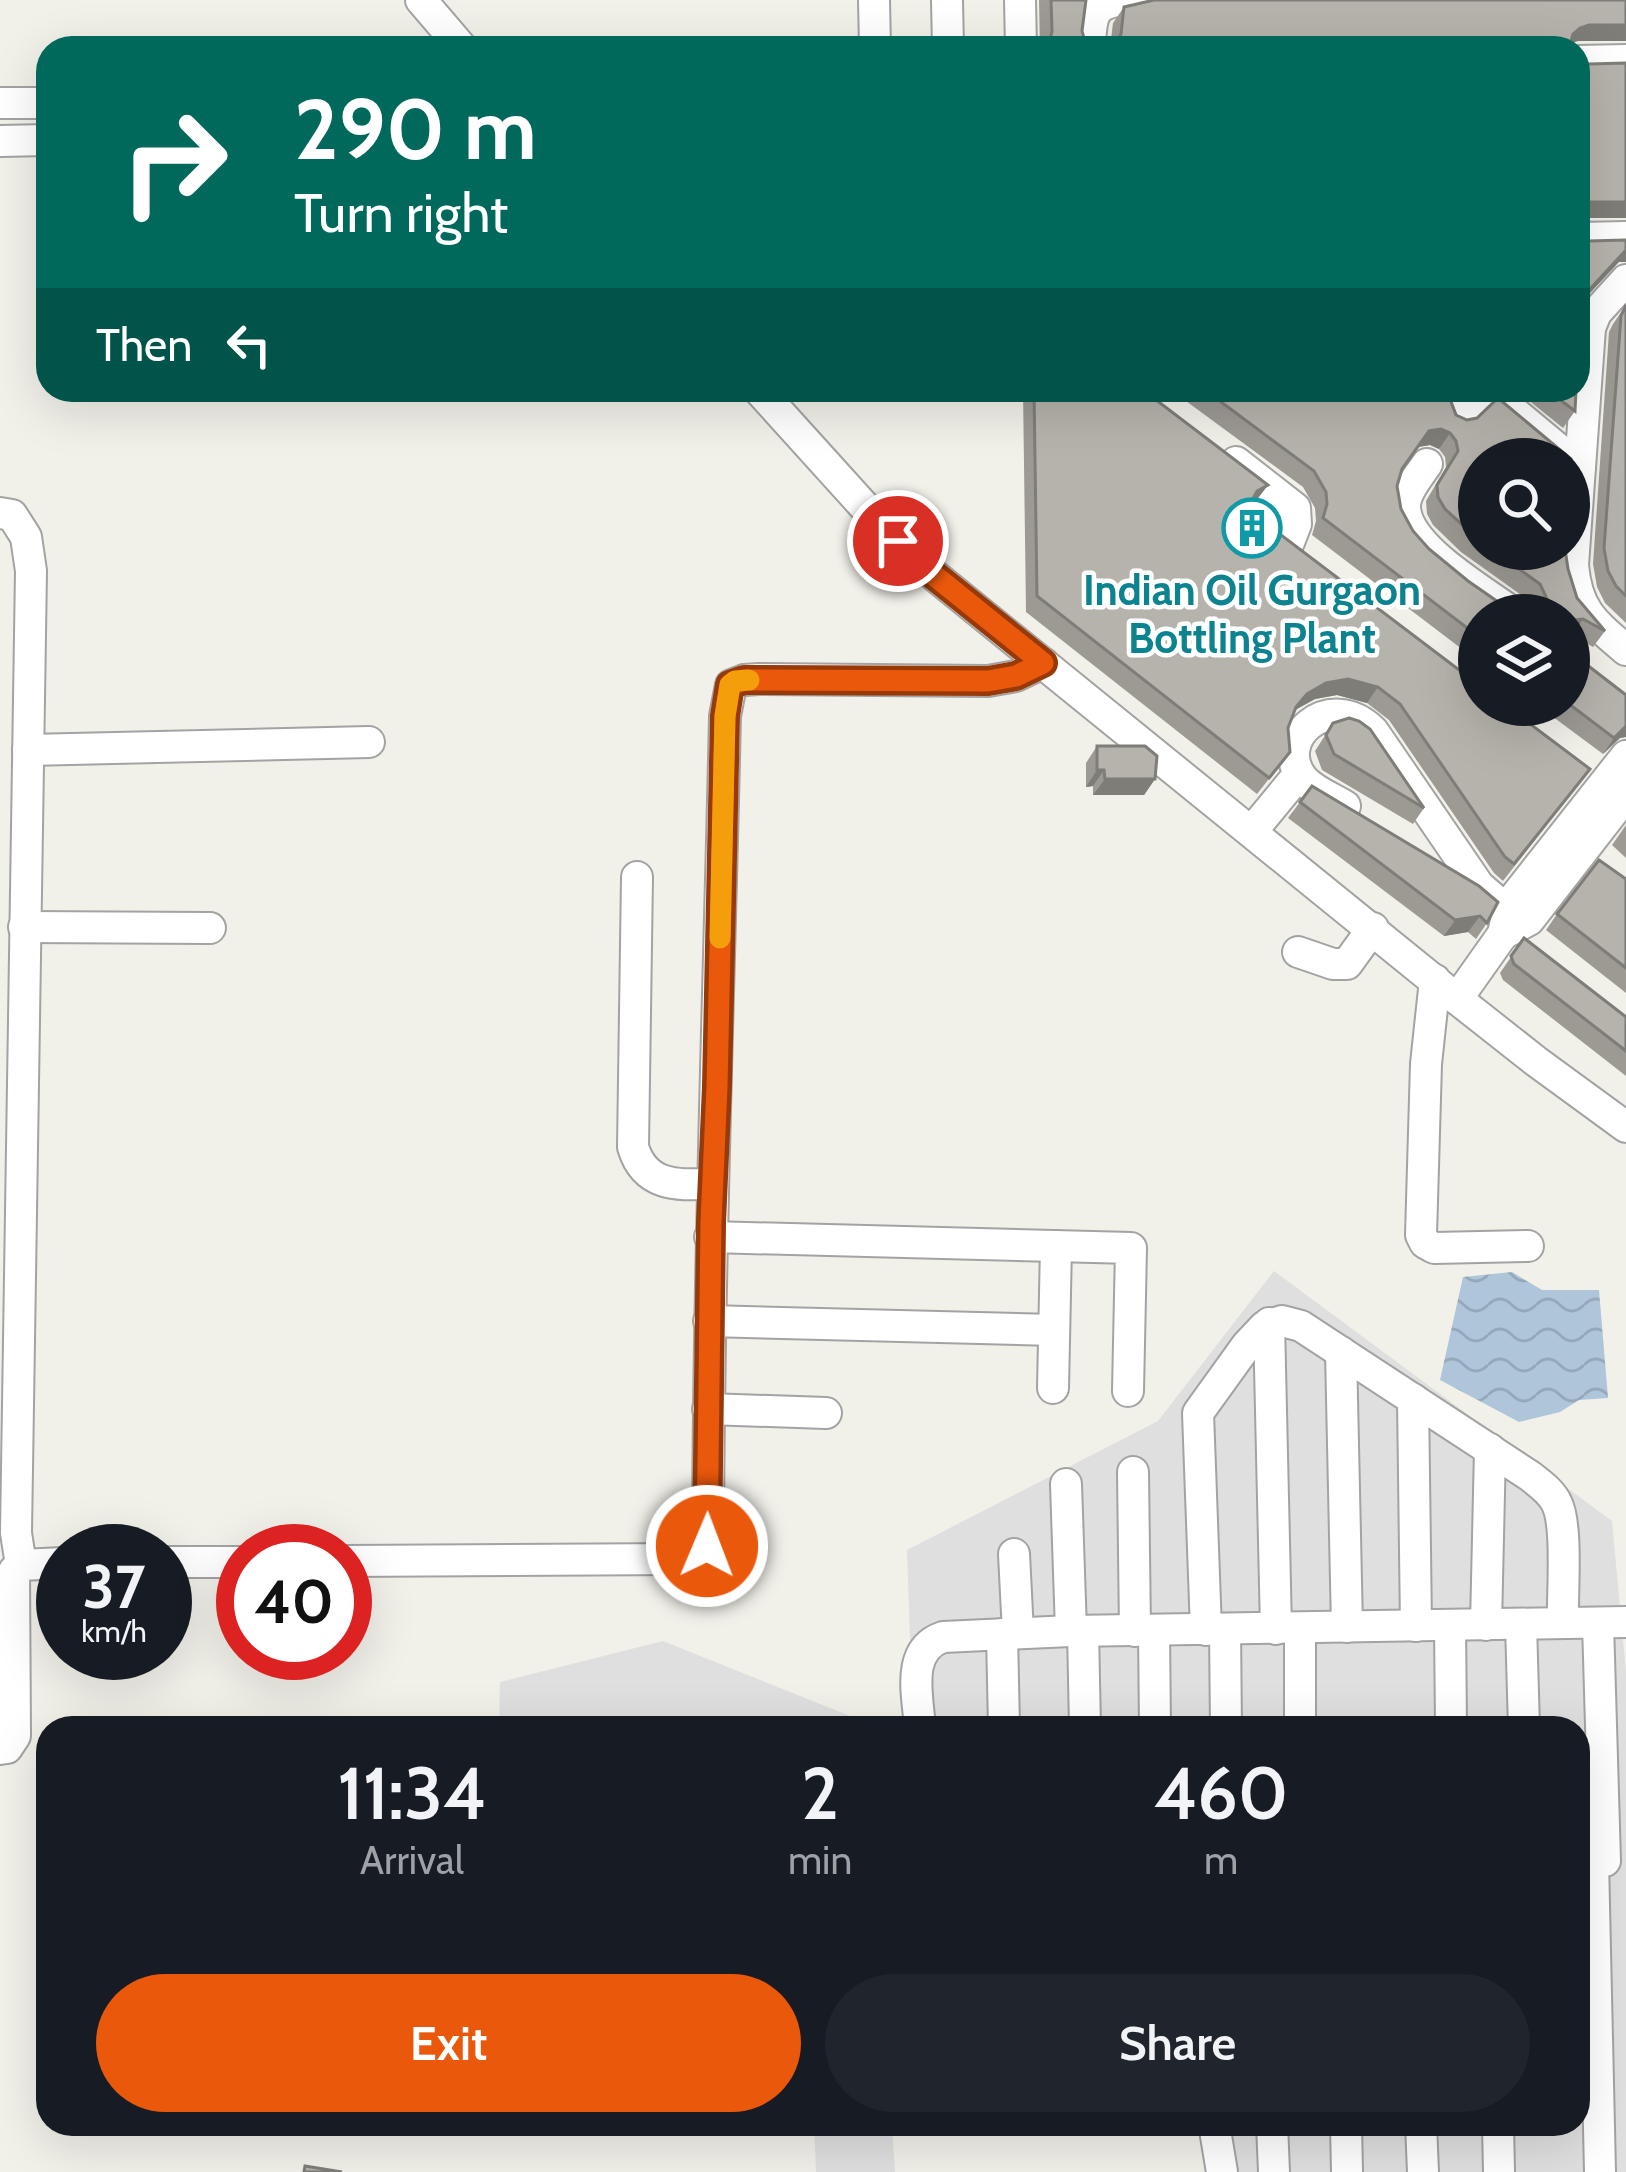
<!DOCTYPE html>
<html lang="en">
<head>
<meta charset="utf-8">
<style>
	:root { --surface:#171b24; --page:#20242c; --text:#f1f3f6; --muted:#9ea1a6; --accent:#ea580c }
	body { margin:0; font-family:Cabin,sans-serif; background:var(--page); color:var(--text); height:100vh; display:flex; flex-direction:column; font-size:45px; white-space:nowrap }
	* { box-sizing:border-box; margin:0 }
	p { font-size:39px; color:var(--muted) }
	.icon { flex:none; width:66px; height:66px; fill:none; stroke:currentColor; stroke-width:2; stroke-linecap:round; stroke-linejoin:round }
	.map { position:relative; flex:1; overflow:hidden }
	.details { position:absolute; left:36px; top:1716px; width:1554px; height:420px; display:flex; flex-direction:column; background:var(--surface); border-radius:36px; box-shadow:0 12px 48px #0002 }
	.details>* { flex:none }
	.guide { position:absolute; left:36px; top:36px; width:1554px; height:366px; border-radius:36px; box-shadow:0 12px 48px #0002; background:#00695c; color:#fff; overflow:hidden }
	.controls { position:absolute; left:1458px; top:438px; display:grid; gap:24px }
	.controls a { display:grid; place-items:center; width:132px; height:132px; border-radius:50%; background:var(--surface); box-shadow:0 12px 48px #0002; font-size:60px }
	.speed { position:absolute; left:36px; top:1524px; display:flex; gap:24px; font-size:60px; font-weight:700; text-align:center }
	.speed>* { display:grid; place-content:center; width:156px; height:156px; border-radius:50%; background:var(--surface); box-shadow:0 12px 48px #0002; line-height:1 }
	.speed small { font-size:30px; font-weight:400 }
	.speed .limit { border:18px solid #d22; background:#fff; color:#111 }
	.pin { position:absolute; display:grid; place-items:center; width:102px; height:102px; color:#fff; margin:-51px; border:6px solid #fff; border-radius:50%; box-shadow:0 3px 12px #0007 }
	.me { position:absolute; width:132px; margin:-66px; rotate:1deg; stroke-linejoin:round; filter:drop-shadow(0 0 9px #0008) }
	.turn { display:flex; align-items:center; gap:42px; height:252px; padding:0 60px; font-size:54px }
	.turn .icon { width:156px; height:156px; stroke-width:2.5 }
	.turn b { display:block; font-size:84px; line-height:102px }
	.then { display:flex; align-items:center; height:114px; padding:0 60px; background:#0003; gap:24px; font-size:45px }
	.eta { display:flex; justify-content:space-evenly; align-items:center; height:204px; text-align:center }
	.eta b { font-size:72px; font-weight:600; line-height:84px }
	.button { display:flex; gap:24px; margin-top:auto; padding:24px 60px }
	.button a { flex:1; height:138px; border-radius:72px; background:var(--accent); color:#fff; font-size:48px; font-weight:600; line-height:138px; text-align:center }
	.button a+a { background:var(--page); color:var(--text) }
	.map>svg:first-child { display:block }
</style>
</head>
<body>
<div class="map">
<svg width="1626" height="2172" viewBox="0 0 1626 2172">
	<defs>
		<pattern id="water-waves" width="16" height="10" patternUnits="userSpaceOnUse" patternTransform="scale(3)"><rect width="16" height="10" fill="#afc5da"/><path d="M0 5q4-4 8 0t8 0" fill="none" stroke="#96a9bb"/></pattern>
	</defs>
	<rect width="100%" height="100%" fill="#f1f0e9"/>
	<g fill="#e0dfdf">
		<path d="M1274,1271L1612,1521L1626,1672V2172H1214L1207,2124H1578V1728H913L907,1550L1158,1421Z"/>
		<path d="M663,1641L880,1728H499L500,1682Z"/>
		<path d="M814,2124H892L895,2172H816Z"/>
	</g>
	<path fill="url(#water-waves)" d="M1512,1272L1542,1290H1599L1608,1398L1579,1400L1560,1412L1519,1422L1440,1380L1463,1277Z"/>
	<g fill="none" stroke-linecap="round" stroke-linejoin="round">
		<g stroke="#a3a3a3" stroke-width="34">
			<g id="minor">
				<path d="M421,0L462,48"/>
				<path d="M874,0L875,48"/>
				<path d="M947,0L948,48"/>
				<path d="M1020,0L1021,48"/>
				<path d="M1090,48C1091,11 1094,1 1133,0"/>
				<path d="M1578,61L1626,60"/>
				<path d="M0,103H48"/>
				<path d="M0,141L48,140"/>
				<path d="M1578,238L1626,237"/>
				<path d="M1626,280L1596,313L1590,328L1573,565C1577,610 1593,622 1626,650"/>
				<path d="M759,390L863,505L935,576L1457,999L1537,1062L1626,1127"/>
				<path d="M1458,417C1468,405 1475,394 1491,393L1580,467"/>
				<path d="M1236,462L1295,508L1296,524L1289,542"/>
				<path d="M1427,464C1419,476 1406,490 1405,505C1404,547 1486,592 1516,615"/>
				<path d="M0,513L12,515L26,537L31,571L16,1533L21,1565"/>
				<path d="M28,750L369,742"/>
				<path d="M1345,806C1332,798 1314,791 1304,780C1270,741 1329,687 1373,731L1479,886L1508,911"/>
				<path d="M1252,831L1299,774"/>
				<path d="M637,877L633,1147C645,1187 677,1185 712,1184"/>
				<path d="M24,927L210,928"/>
				<path d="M1503,934L1529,920L1626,795"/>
				<path d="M1298,952L1333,964H1347L1373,928"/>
				<path d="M1435,980L1426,1064L1421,1235L1425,1243L1434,1248L1528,1246"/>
				<path d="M1457,999L1503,934L1510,903L1626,756"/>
				<path d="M710,1237L1131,1248L1128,1391"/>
				<path d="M709,1321L1054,1330"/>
				<path d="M1269,1323L1276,1629"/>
				<path d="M1341,1352L1347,1627"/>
				<path d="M1053,1388L1056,1246"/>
				<path d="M1413,1399L1416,1626"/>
				<path d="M708,1409L826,1413"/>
				<path d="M1133,1472L1135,1631"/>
				<path d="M1066,1484L1071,1631"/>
				<path d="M1014,1554L1018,1633"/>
				<path d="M345,1561L681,1559C699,1557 707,1552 708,1533C709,1260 719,988 725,716L731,685L744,680L759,679L988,681L1016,676L1043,663"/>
				<path d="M165,1562H243"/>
				<path d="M1598,1623L1605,1861"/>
				<path d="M1521,1624L1524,1728"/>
				<path d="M1450,1625L1451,1728"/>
				<path d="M1486,1625L1490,1449"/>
				<path d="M1300,1628V1728"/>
				<path d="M1206,1630L1198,1413L1247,1345L1264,1327L1282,1321L1301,1326L1530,1476C1540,1484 1552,1492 1557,1504C1568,1527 1562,1595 1563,1623"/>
				<path d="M1225,1630L1226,1728"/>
				<path d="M1083,1631L1085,1728"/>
				<path d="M1154,1631L1155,1728"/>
				<path d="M1002,1634L1004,1728"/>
				<path d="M920,1728C918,1696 905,1650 943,1637L1071,1631L1626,1622"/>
				<path d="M0,1749L7,1748L15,1736L14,1571L21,1565L63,1563"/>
				<path d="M1593,1861L1600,2172"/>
				<path d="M1214,2124L1222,2172"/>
				<path d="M1272,2124L1274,2172"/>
				<path d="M1346,2124L1347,2172"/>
				<path d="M1421,2124L1423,2172"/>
				<path d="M1498,2124L1499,2172"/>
			</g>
		</g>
		<use href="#minor" stroke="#fff" stroke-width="30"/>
	</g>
	<g fill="#9d9a94">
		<path d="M1039,0H1086L1082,31L1085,42L1040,48Z"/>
		<path d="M1124,7L1578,41L1110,48L1113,23Z"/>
		<path d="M1626,305V623L1605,603L1597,587L1593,564L1609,332L1613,324Z"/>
		<path d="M1023,390H1143L1268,485L1253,503V510L1260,519L1590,769L1503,881L1494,873L1389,720L1367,703L1337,695L1315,699L1295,710L1288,728L1290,752L1257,794L1026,612Z"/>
		<path d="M1171,390H1457L1450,399L1479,459V549H1565L1568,569L1577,598L1605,631L1593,647L1572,635H1569V615L1535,614L1528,600L1461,552L1433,525L1427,514L1426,501L1446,467L1445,457L1439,449L1430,445L1418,447L1401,470L1397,486L1401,509L1413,531L1479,615V662L1312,535L1316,521L1315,508L1303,487Z"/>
		<path d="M1516,390H1576L1575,411L1563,428Z"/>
		<path d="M1626,695V737L1620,738L1603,754L1537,705H1569Z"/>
		<path d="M1333,723L1424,808L1413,824L1322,770L1315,751Z"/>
		<path d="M1097,746L1155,779L1144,795H1093V786L1086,787V763Z"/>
		<path d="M1312,786L1487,923L1476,939L1468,932L1444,936L1288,818Z"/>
		<path d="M1626,825V858L1612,845Z"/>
		<path d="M1626,879V993L1546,930L1557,914Z"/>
		<path d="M1524,938L1626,1017V1076L1503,980L1500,973Z"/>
	</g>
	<g fill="#7f7d78">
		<path d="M1589,25H1626V41H1578L1569,44L1573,34L1580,28Z"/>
		<path d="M1589,202H1626V218H1578V207Z"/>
		<path d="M1626,250V262H1619L1578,306L1589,290Z"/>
		<path d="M1441,429L1450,433L1439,449L1430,445L1418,447L1429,431Z"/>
		<path d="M1268,485L1256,501L1245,507L1257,491Z"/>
		<path d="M1583,619L1572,635H1569V623L1574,620Z"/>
		<path d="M1348,679L1378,687L1367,703L1337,695L1315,699L1295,710L1284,723L1307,694L1326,683Z"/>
		<path d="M1626,726V737L1620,738L1603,754L1614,738Z"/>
		<path d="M1097,770H1104L1093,786L1086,787Z"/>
		<path d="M1105,779H1155L1144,795H1093Z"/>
		<path d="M1480,916L1468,932L1444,936L1455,920Z"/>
	</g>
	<g fill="#b6b3ac" stroke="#7f7d78" stroke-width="3">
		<path d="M1051,0H1086L1082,31L1085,42L1095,48H1042L1050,40L1052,31Z"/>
		<path d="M1154,0H1626V25H1589L1580,28L1573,34L1570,44L1571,48H1112L1121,34L1124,7Z"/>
		<path d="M1578,60L1589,64L1626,63V202H1589L1578,207Z"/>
		<path d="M1578,237L1589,241L1626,240V250L1589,290L1582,310L1578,366Z"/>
		<path d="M1626,305V596L1616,586L1608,571L1604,548L1621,316Z"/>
		<path d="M1034,390H1143L1268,485L1257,491L1252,500L1253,510L1260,519L1479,685V705H1505L1590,769L1514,864L1505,857L1400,704L1378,687L1348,679L1326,683L1307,694L1296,707L1288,728L1290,752L1269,778L1037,596Z"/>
		<path d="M1205,390H1454L1450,399L1456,415L1467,420L1477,418L1498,398L1571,459L1569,491V459H1479V540L1445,509L1438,497L1437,485L1458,451L1456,441L1450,433L1441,429L1429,431L1402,469L1397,486L1401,509L1413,531L1429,549L1468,581L1517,615H1479V637L1323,518L1327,504L1326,492L1314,471Z"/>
		<path d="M1547,390H1576L1575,411Z"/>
		<path d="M1491,549H1565L1568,569L1577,598L1605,631L1583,619L1574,620L1569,623V615H1534L1542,611L1547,599L1540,584Z"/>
		<path d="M1569,651L1626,695V726L1614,738L1569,704Z"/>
		<path d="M1349,718L1359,721L1370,729L1424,808L1334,754L1326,735L1333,723Z"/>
		<path d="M1097,746H1145L1157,756L1155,779H1105L1104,770H1097Z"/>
		<path d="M1312,786L1479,886L1498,902L1487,923L1480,916L1455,920L1300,802Z"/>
		<path d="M1599,860L1626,879V968L1557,914Z"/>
		<path d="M1524,938L1626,1017V1051L1514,964L1511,956Z"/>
		<path d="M305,2166L342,2172H304Z"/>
	</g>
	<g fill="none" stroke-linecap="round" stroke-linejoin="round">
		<g stroke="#983908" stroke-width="30">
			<path id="route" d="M707,1546L711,1222L717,1087L725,716L730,685L744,680L988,681L1016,676L1043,663L935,576L898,541"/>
		</g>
		<use href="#route" stroke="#ea580c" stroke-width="21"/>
		<path stroke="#f59e0b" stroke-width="21" d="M720,938L725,716L730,685L735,681L749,680"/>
	</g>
	<defs>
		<g id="building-ring" transform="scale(3)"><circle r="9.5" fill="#fff" stroke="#0f9aa8" stroke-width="1.5"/><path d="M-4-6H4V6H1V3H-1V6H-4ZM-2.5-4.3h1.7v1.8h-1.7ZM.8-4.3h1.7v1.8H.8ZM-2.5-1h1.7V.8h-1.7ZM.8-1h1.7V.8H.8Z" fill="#0f9aa8"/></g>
	</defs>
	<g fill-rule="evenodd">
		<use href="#building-ring" x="1252" y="528"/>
	</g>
	<g text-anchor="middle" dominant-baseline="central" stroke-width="9" stroke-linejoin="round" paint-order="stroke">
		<g font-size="42" font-weight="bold" fill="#0d838f" stroke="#fff">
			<text x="1252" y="590">Indian Oil Gurgaon<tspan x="1252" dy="48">Bottling Plant</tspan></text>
		</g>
	</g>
</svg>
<div class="controls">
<a><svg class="icon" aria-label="search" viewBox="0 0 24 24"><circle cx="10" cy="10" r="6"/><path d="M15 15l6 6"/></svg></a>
<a><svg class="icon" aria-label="layers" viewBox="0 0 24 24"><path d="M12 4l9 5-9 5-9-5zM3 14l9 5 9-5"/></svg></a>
</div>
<div class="speed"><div>37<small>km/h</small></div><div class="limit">40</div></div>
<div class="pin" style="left:898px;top:541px;background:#d93025"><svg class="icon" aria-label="arrive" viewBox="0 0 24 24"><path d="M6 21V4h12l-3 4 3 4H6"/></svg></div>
<svg class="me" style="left:707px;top:1546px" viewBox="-20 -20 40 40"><circle r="17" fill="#ea580c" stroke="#fff" stroke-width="3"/><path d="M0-11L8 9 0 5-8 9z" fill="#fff"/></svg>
<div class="guide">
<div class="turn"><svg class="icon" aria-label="right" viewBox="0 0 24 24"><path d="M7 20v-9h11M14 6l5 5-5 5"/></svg><div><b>290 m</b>Turn right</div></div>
<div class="then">Then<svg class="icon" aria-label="left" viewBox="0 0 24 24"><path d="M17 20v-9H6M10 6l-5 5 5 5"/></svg></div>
</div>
<section class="details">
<div class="eta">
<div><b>11:34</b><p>Arrival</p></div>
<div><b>2</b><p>min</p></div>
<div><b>460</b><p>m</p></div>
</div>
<div class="button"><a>Exit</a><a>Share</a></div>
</section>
</div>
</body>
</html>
